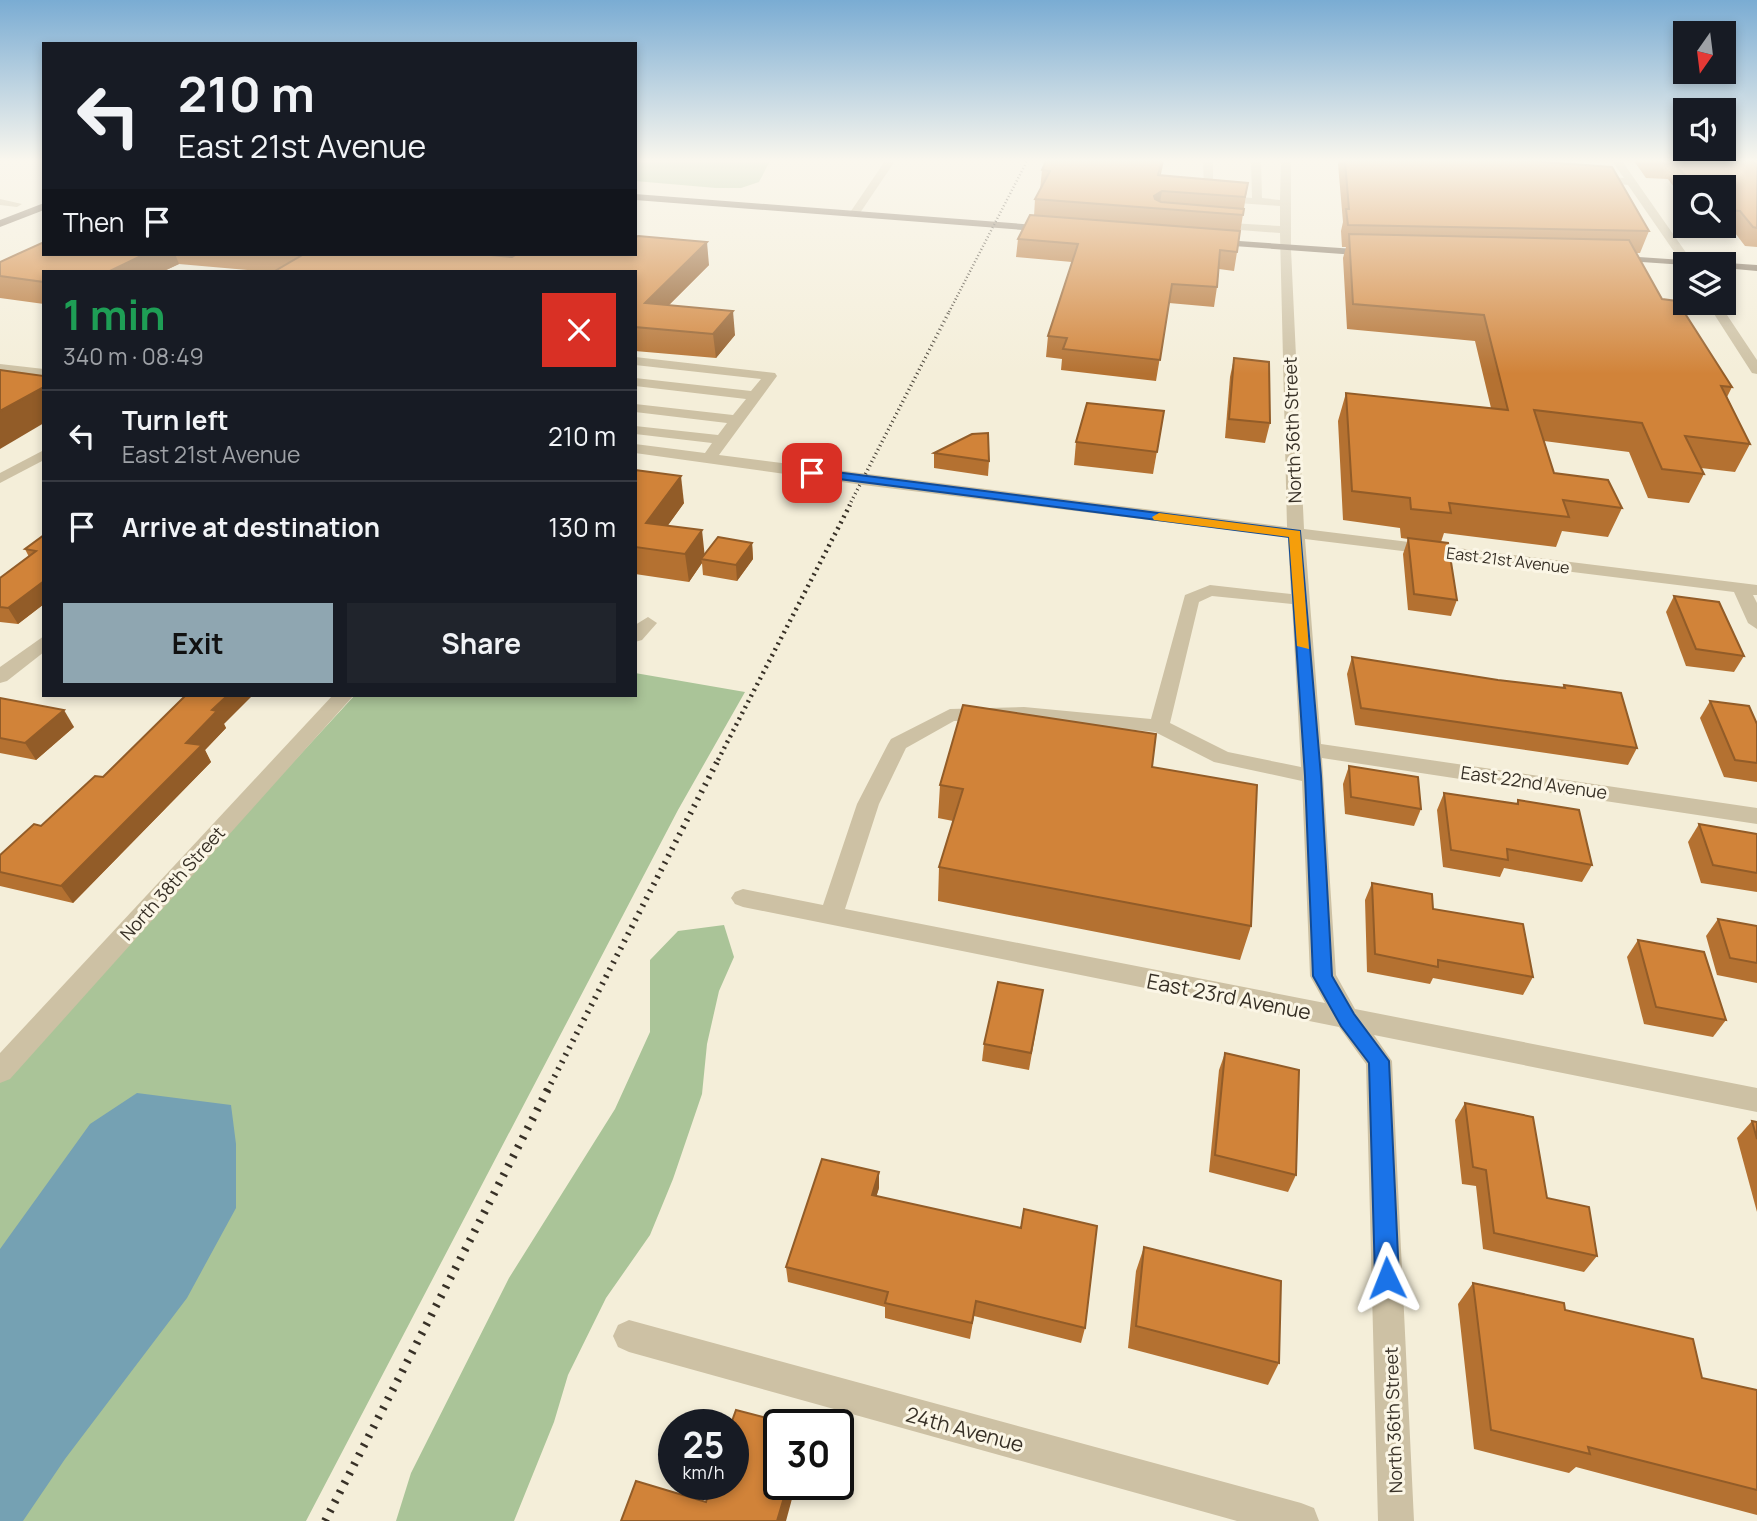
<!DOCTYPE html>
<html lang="en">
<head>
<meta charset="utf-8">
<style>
	:root { --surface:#171b24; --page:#20242c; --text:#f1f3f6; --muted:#9ea1a6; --line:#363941; --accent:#8fa6b1 }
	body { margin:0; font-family:Manrope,sans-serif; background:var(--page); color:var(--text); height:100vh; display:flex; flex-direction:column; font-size:26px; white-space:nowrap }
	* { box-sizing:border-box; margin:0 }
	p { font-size:23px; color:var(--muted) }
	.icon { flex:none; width:38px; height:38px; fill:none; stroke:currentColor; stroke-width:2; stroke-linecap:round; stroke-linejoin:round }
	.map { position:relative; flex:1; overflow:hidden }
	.sheet { position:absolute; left:42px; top:270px; width:595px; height:427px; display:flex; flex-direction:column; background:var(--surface); border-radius:0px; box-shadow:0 4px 10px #0003 }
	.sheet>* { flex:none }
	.guide { position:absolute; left:42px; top:42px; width:595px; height:214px; border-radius:0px; box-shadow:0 4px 10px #0003; background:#171b24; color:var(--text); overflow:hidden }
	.needle { width:46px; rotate:194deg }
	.fabs { position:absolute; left:1673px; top:21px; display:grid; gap:14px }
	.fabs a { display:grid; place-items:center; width:63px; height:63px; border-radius:0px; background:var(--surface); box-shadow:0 4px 10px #0003; font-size:35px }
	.speed { position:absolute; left:658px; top:1409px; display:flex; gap:14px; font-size:35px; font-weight:700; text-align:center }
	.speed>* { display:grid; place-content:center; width:91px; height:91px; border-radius:50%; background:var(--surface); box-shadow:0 4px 10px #0003; line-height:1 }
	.speed small { font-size:18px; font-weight:400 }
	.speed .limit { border:4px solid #111; border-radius:10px; background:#fff; color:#111 }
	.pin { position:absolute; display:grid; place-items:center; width:60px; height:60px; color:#fff; margin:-30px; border-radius:14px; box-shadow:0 4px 10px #0006 }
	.me { position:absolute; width:77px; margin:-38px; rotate:358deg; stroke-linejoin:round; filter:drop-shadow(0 0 5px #0008) }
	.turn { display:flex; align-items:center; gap:24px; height:147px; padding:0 21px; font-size:32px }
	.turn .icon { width:91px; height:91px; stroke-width:2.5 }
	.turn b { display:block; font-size:49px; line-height:60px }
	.then { display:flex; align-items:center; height:66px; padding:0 21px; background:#0003; gap:14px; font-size:26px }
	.round { display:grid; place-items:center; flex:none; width:74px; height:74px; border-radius:0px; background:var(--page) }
	.headline { display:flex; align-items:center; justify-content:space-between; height:119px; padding:0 21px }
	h1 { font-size:42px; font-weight:700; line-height:52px; color:#1e9e55 }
	.cta { display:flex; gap:14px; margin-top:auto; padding:14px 21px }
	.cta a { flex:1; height:80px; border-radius:0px; background:var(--accent); color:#111; font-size:28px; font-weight:700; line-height:80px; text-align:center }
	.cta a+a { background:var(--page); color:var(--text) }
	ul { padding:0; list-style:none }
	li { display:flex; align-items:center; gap:21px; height:91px; padding:0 21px; border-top:2px solid var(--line) }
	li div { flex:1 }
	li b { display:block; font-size:26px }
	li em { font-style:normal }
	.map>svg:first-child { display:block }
</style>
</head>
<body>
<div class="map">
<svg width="1757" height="1521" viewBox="0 0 1757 1521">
	<rect width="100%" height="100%" fill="#f4eed9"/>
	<g fill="#aac498">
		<path d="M635,161H770L759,182L741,188H716L635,181Z"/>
		<path d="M635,673L745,692L678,810L306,1521H0V1080L355,695H635Z"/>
		<path d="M724,925L734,957L719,991L707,1044L702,1094L673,1179L650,1235L606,1298L568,1375L554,1422L514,1521H396L411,1473L509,1278L615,1109L650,1032V960L678,931Z"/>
	</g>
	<path fill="#75a1b3" d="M137,1093L231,1105L236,1144V1208L187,1298L65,1459L23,1521H0V1249L90,1124Z"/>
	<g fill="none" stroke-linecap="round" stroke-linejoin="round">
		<g fill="#cdc1a4" fill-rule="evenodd">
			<path d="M885,161H895L858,216H850L849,214Z"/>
			<path d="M1203,161H1213V186L1240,197L1252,198L1251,161H1261L1262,198L1280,200L1281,161H1291V249L1304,529L1757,585V595H1753L1757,603V629L1748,623L1734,592L1305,539L1321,744L1757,808V824L1322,758L1336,975L1355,1009L1757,1088V1112L1374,1035L1392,1061L1414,1521H1378L1366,1064L1339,1027L743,907L735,904L731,898L735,892L743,889L823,905L857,804L888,744L891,739L950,709L1024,707L1151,719L1185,595L1210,585L1291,594L1288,537L863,485L635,453V444L705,453L712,443L635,434V426L718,435L727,423L635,412V404L733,415L746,399L635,386V378L751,391L761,379L635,365V357L775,373L777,376L719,455L1287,527L1280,233L1214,228L1209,225L1214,222L1280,226V206L1238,203L1204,190ZM1212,596L1292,604L1301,767L1228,752L1170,723L1199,602ZM1024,719L1155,732L1214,762L1302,781L1310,976L1325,1003L845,909L879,804L906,748L954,721Z"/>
			<path d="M1612,161H1622L1694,264L1684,266L1628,185L1591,181L1594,176L1624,178Z"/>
			<path d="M0,199L22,204L17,207L0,205Z"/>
			<path d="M1707,303H1719L1757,360V374L1752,373Z"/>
			<path d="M0,364L44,369V377L0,372Z"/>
			<path d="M44,450V460L0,483V473Z"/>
			<path d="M648,617L657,623L642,640L635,642V625Z"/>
			<path d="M44,636V652L7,681L0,683V667Z"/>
			<path d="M333,695H354L10,1079L0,1083V1053Z"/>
			<path d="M629,1320L1301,1503L1314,1508L1319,1521H1237L629,1352L618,1347L613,1336L618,1325Z"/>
		</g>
		<g fill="#7b6b56" fill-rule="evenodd">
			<path d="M635,194L1049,226L1054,229L1049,232L635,200Z"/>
			<path d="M44,203V210L0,227V220Z"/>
			<path d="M1210,239L1370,250L1376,253L1370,256L1206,244L1204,242Z"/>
			<path d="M1609,255L1757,265V271L1724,268V264L1685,265L1613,260L1609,259Z"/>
		</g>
		<path stroke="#373026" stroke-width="2.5" stroke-dasharray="1 2.5" stroke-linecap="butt" d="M949,312L1027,161"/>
		<path stroke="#373026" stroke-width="3.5" stroke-dasharray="1 3.5" stroke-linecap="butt" d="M849,506L950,310"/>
		<path stroke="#373026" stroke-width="4.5" stroke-dasharray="2 4.5" stroke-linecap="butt" d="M718,760L850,505"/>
		<path stroke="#373026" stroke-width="6" stroke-dasharray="2 6" stroke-linecap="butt" d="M547,1091L719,758"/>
		<path stroke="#373026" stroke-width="8" stroke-dasharray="2.5 8" stroke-linecap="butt" d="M325,1521L548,1089"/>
	</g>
	<g fill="#b47131">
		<path d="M1339,161H1345L1649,231L1640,253H1636L1662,299L1732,387L1727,397L1750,444L1735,472L1701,468L1704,474L1689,503L1648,498L1629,452L1544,441L1554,473L1622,508L1608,537L1562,531L1556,547L1444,533L1441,542L1457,600L1451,616L1408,610L1403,554L1408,539L1401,538L1400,528L1343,520L1338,421L1346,393L1491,408L1475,341L1347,329L1343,258L1346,247H1342L1341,231L1343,222L1338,164Z"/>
		<path d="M1634,161H1757V247L1745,246L1732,229L1705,227L1704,226H1724V187H1685V202L1668,179L1646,178Z"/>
		<path d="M1042,170L1161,175L1248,183L1234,271L1219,269L1217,287L1214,307L1169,303L1156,381L1061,370L1062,359L1046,357L1048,336L1072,262L1016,257L1018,239L1034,216L1035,199L1040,190Z"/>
		<path d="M44,254H479L512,257L709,265L669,305L735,335L716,358L635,351V271H258L179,264L164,271H44V304L0,298V262Z"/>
		<path d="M1234,358L1270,423L1265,443L1225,438L1230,377Z"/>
		<path d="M1164,411L1153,474L1074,465L1076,442Z"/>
		<path d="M934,453L989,461L988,476L934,468Z"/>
		<path d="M635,470L684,503L668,525L705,555L752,543L753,559L737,581L703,575L702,563L689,582L635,574Z"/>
		<path d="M44,535V604L18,624L0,622V578L29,557L25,549Z"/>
		<path d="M1674,596L1744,656L1734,672L1686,666L1666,612Z"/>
		<path d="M1352,657L1498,680L1562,688L1564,685L1637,748L1628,765L1355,725L1347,674Z"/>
		<path d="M0,698L74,727L36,760L0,753Z"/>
		<path d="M1710,701L1757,724V782L1724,777L1700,718Z"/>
		<path d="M224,724L226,728L205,750L211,762L73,903L0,886V855L41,826L103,777Z"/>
		<path d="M1349,766L1421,809L1414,826L1345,814L1343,784Z"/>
		<path d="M1152,767L1251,926L1240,960L938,901L939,867L953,821L938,818L940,785Z"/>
		<path d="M1444,793L1516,804L1518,800L1592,865L1582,882L1504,868L1500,877L1443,867L1437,810Z"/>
		<path d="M1699,824L1757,834V892L1701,883L1688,842Z"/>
		<path d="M1372,883L1433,909L1533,977L1523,995L1433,978L1430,984L1367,972L1365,900Z"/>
		<path d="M1718,919L1757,926V983L1717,975L1706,936Z"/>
		<path d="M1638,940L1726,1020L1713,1037L1644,1024L1627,957Z"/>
		<path d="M1040,1007L1029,1070L982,1061L984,1044Z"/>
		<path d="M1225,1053L1296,1175L1288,1192L1209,1172L1219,1070Z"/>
		<path d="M1465,1103L1597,1256L1584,1272L1483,1249L1476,1186L1462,1184L1455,1120Z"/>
		<path d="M1752,1121L1757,1122V1212L1737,1138Z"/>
		<path d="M879,1188L876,1196L1085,1328L1081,1343L974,1316L970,1339L885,1318V1307L788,1282L786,1267Z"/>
		<path d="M1144,1247L1279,1363L1268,1385L1128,1348L1136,1271Z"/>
		<path d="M1473,1283L1565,1310L1702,1378L1757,1390V1515L1576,1467L1569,1473L1474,1449L1458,1304Z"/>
	</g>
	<g fill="#925c28">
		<path d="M1162,161H1164L1156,195L1162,191L1159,208H1152Z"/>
		<path d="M707,242L709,265L648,326L645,303Z"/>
		<path d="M145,254H175L179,264L164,271H110Z"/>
		<path d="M733,311L735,335L716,358L713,334Z"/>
		<path d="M44,387V423L0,449V411Z"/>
		<path d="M681,476L684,503L651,549L646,523Z"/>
		<path d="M702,530L705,558L701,559L702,563L689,582L685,554Z"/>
		<path d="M752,543L753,559L737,581L736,565Z"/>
		<path d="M44,581V604L18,624L8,608Z"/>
		<path d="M228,695H253L224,724L226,728L205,750L211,762L73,903L61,886L186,743L212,710Z"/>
		<path d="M64,710L74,727L36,760L25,743Z"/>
		<path d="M879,1172V1188L872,1211V1195Z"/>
		<path d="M788,1484H796L786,1521H777Z"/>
	</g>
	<g fill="#d18339" stroke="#925c28" stroke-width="2">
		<path d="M1046,161H1162L1158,175L1248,183L1245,197L1162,191L1154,196L1155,199L1161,202L1244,209L1243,215L1035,199L1050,171L1042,170Z"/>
		<path d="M1345,161H1532L1612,167L1649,231L1348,225L1346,209H1349Z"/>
		<path d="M1656,161H1753L1757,165V228L1753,227L1740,211L1724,210V187H1695L1674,163Z"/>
		<path d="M1030,215L1240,231L1237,252L1220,250L1217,287L1172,284L1160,360L1063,349L1067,338L1048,336L1078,244L1018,239Z"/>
		<path d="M1349,234L1629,240L1662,299L1677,301L1732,387L1721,386L1750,444L1685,436L1704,474L1662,469L1642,423L1534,410L1554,473L1608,480L1622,508L1563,500L1569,517L1449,503L1451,513L1411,509L1410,498L1352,491L1346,393L1508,410L1484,315L1353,304Z"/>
		<path d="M638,236L707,242L645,303L733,311L713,334L635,327V271H275L304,254H301H479L512,257L517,254H635V238Z"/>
		<path d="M44,242V254H145L110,271H44V282L0,276V262Z"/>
		<path d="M1234,358L1269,362L1270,423L1229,419Z"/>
		<path d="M0,370L44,376V387L0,411Z"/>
		<path d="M1087,403L1164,411L1157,452L1076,442Z"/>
		<path d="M988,433L989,461L934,453L972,434Z"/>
		<path d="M635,470L681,476L646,523L702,530L685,554L635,547Z"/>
		<path d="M44,535V581L8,608L0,607V578L36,551L25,549Z"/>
		<path d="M718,537L752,543L736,565L701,559Z"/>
		<path d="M1408,538L1448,543L1457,600L1414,594Z"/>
		<path d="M1674,596L1719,602L1744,656L1696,649Z"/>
		<path d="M1352,657L1498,680L1565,688L1564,685L1621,693L1637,748L1361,708Z"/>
		<path d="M186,695H228L212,710L217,711L186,743L202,745L61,886L0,872V855L34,824L41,826L95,776L103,777Z"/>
		<path d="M0,698L64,710L25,743L0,738Z"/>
		<path d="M1710,701L1749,706L1757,724V763L1735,760Z"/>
		<path d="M963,705L1156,734L1152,767L1257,785L1251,926L939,867L963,789L940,785Z"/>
		<path d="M1349,766L1418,777L1421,809L1351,797Z"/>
		<path d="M1444,793L1518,804V800L1579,810L1592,865L1507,849L1508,860L1451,850Z"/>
		<path d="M1699,824L1757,834V873L1713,865Z"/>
		<path d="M1372,883L1432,894L1433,909L1523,924L1533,977L1438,960V967L1375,954Z"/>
		<path d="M1718,919L1757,926V963L1730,958Z"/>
		<path d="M1638,940L1704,952L1726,1020L1656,1007Z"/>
		<path d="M998,982L1043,990L1031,1053L984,1044Z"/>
		<path d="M1225,1053L1299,1070L1296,1175L1215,1155Z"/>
		<path d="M1465,1103L1533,1117L1547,1198L1589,1207L1597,1256L1494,1233L1486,1170L1473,1167Z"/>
		<path d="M1752,1121L1757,1122V1139Z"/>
		<path d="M822,1159L879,1172L872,1195L1021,1228L1024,1209L1097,1226L1085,1328L976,1301L972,1323L885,1303L888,1292L786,1267Z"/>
		<path d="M1144,1247L1281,1281L1279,1363L1136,1326Z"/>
		<path d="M1473,1283L1564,1303L1565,1310L1693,1339L1702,1378L1757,1390V1490L1588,1447L1590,1454L1491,1430Z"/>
		<path d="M736,1410L790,1424H779V1484H788L777,1521H621L636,1481L706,1502L711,1484H733V1424H731Z"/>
	</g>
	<linearGradient id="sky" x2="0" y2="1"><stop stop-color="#7aacd3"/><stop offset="0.43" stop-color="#faf7ee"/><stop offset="1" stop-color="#faf7ee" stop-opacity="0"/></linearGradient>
	<rect width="1757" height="374" fill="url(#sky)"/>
	<path fill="#1a73e8" stroke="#114b97" stroke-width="2" d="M812,469L1300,531L1321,776L1332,976L1354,1014L1389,1061L1399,1278L1396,1286L1387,1289L1379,1286L1375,1278L1369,1063L1341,1026L1313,976L1305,776L1289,537L808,475V470Z"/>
	<path fill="#f59e0b" d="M1159,513L1300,531L1309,649L1297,646L1289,537L1154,520L1152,517Z"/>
	<g text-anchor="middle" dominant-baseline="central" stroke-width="6" stroke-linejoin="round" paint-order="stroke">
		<g font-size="16" fill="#373026" stroke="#fbf6e6">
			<text transform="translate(1508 560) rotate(7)">East 21st Avenue</text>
		</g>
		<g font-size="18" fill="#373026" stroke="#fbf6e6">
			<text transform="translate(1292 430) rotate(-92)">North 36th Street</text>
			<text transform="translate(1534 782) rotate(8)">East 22nd Avenue</text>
			<text transform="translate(172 883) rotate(-48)">North 38th Street</text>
			<text transform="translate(1393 1420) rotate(-92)">North 36th Street</text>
		</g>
		<g font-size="21" fill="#373026" stroke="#fbf6e6">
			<text transform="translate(1229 996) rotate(11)">East 23rd Avenue</text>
			<text transform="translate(965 1429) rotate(15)">24th Avenue</text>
		</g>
	</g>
</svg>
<div class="fabs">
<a><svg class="needle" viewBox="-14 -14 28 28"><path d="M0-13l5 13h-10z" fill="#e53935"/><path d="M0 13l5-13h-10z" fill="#9ea1a6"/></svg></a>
<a><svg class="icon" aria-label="sound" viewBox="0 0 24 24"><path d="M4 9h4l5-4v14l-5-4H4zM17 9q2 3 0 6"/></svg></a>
<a><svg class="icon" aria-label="search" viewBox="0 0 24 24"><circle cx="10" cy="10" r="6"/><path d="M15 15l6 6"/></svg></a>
<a><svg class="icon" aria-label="layers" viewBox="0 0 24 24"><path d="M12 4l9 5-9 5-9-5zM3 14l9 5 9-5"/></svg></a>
</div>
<div class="speed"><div>25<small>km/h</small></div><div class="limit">30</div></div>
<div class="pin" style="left:812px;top:473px;background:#d93025"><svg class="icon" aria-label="arrive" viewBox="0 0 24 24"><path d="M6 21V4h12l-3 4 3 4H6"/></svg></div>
<svg class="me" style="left:1387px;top:1278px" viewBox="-20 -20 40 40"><path d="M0-17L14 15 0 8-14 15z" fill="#1a73e8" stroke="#fff" stroke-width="4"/></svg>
<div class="guide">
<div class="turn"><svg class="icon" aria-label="left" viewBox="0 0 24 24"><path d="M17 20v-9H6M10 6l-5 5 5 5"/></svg><div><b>210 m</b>East 21st Avenue</div></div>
<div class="then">Then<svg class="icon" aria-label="arrive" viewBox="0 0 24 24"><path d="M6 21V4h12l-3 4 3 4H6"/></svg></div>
</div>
<section class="sheet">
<div class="headline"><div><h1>1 min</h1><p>340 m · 08:49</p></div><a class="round" style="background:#d93025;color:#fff"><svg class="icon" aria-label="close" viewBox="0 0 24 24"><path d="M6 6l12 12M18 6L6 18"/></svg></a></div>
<ul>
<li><svg class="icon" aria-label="left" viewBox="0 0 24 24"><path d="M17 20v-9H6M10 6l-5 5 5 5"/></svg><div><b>Turn left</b><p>East 21st Avenue</p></div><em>210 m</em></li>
<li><svg class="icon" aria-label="arrive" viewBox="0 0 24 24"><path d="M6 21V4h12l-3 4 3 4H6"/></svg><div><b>Arrive at destination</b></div><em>130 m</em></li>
</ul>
<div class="cta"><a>Exit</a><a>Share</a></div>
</section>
</div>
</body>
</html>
